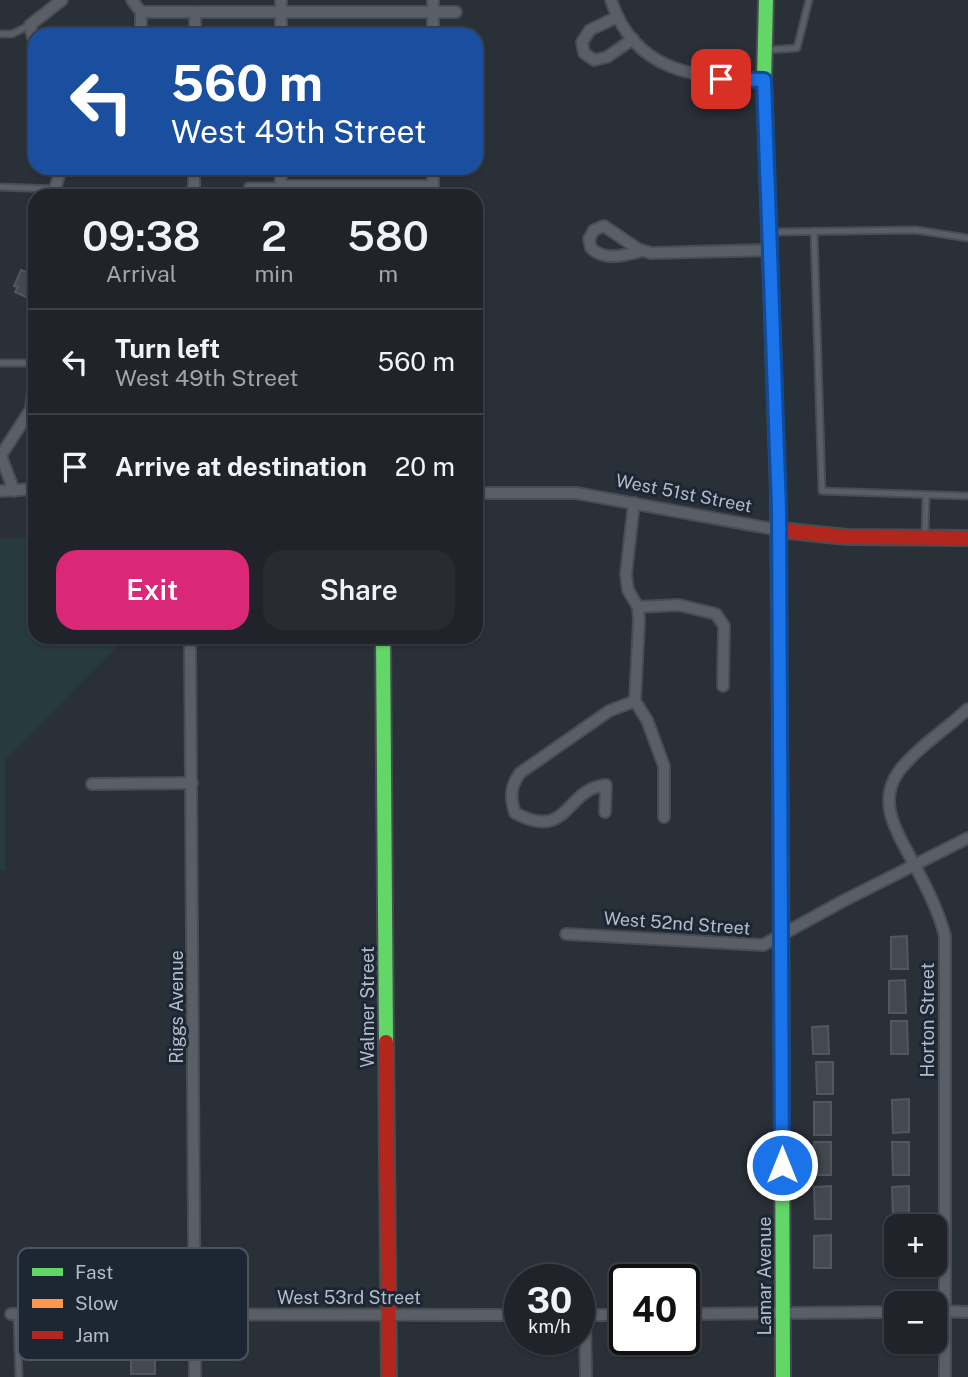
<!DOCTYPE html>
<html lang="en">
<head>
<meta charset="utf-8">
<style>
	:root { --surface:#20242a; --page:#282c32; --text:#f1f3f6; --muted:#a2a4a8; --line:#3d4147; --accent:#db2777 }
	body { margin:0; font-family:"Public Sans",sans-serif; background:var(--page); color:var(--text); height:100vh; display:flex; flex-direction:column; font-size:26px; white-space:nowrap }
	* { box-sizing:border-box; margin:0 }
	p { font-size:23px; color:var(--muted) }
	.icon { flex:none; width:38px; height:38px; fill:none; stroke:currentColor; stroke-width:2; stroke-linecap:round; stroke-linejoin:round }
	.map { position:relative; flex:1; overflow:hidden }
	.panel { position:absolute; left:28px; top:189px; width:455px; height:455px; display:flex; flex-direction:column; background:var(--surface); border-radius:21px; box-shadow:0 2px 5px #0004,0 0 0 2px var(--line) }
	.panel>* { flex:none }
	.banner { position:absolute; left:28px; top:28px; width:455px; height:147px; border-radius:21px; box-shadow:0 2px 5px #0004,0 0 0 2px var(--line); background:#1a4fa0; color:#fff; overflow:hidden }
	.tools { position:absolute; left:884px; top:1214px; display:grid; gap:14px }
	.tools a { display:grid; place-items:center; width:63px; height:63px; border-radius:14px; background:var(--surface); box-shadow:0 2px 5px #0004,0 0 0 2px var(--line); font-size:35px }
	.speed { position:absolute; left:504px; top:1264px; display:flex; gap:14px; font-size:35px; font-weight:700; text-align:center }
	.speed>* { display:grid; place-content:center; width:91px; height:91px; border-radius:50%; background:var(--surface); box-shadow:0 2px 5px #0004,0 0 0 2px var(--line); line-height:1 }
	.speed small { font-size:18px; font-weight:400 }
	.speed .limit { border:4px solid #111; border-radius:10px; background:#fff; color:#111 }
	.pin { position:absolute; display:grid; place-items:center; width:60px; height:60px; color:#fff; margin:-30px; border-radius:14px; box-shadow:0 4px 10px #0006 }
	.me { position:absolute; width:77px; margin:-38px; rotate:0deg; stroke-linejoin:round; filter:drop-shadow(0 0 5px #0008) }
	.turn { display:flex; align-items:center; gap:24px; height:147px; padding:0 28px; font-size:32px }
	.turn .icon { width:91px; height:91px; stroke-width:2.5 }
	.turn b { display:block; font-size:49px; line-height:60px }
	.eta { display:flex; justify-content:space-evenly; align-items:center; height:119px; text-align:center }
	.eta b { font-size:42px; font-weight:600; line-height:49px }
	.action { display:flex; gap:14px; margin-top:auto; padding:14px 28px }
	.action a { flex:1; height:80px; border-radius:21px; background:var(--accent); color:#fff; font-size:28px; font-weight:600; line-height:80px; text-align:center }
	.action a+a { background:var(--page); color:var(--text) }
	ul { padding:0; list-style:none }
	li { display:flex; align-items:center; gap:21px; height:105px; padding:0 28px; border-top:2px solid var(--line) }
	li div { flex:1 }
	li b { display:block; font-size:26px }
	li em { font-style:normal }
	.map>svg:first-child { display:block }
</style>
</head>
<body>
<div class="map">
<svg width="968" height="1377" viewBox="0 0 968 1377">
	<rect width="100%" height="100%" fill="#2a3038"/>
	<path fill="#273a3e" d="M35,538V637H126L5,760V870L0,871V539Z"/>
	<g fill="#444950" stroke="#52575f" stroke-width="2">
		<path d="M29,266L35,269V301L15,292L18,287L14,286L21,270L26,272Z"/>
		<path d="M907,936L908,969H891V937Z"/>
		<path d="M905,980L906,1013H889V981Z"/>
		<path d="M891,1021H907L908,1054H891Z"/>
		<path d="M828,1026L829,1054H813L812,1027Z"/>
		<path d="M816,1062H833V1094H817Z"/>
		<path d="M909,1099V1132L893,1133L892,1100Z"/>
		<rect x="814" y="1102" width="17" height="33"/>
		<path d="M814,1142H831V1175H815Z"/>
		<path d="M892,1142H909V1175H893Z"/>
		<path d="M831,1186V1219H815L814,1187Z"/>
		<path d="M909,1186V1219H893L892,1187Z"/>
		<path d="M831,1235V1268H814V1236Z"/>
		<path d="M893,1248H896V1265H909L910,1276L893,1277Z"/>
		<path d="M136,1342H155V1374H131V1352H136Z"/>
	</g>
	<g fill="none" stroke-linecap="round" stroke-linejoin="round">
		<g stroke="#484c53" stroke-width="9">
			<g id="lane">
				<path d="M0,34H12L30,25"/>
				<path d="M767,50L797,48L809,0"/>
				<path d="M0,187L55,189"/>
				<path d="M244,196L248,186H281"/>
				<path d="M814,231L822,491L968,496"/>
				<path d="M772,232L916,230L968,238"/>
				<path d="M0,363H35"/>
				<path d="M925,535L926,496"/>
				<path d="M17,1314L19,1377"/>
			</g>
		</g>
		<g stroke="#484c53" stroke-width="14">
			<g id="street">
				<path d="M132,0L141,12V35"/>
				<path d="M281,0V35"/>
				<path d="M433,0V35"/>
				<path d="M611,0C635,74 698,78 764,80"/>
				<path d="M141,12H456"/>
				<path d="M617,17L590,30L582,42L584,53L594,60L607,57L633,39"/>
				<path d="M195,35V12"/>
				<path d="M35,46L30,25L62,0"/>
				<path d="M281,168V186H433V168"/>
				<path d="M60,196L55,189L61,168"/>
				<path d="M194,196V168"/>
				<path d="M642,251C625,255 605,262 591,248L589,239L594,230L604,226L638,249L651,253L769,250"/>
				<path d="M1,456L14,491"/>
				<path d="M0,457L31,409L35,374"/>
				<path d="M0,491L35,489"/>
				<path d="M476,493H576L779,530"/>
				<path d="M634,503L626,574L628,590L638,607L639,621L635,701L647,720L664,766V817"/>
				<path d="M638,607L679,605L716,614L724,626L723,686"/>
				<path d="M190,637L195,1377"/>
				<path d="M92,784L192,783"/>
				<path d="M605,812L606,785C564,789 570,842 515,813C510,797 510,787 520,773L609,711L635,701"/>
				<path d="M566,934L763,945L843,901L968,838"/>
				<path d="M934,1311L968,1312"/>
				<path d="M11,1314L520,1315"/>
				<path d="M684,1314L896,1312"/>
				<path d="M579,1315H625"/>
				<path d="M585,1315L586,1377"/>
				<path d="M945,1377V936C939,912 927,888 915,866C900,837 875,804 899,771C917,748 946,729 968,709"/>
			</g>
		</g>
		<g stroke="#484c53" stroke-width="18">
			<g id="fast">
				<path d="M766,0L764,80L778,490"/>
				<path d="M383,637L386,1042"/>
				<path d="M781,849L783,1377"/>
			</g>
		</g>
		<g stroke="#484c53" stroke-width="18">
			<path id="slow" d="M778,490L781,849"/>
		</g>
		<g stroke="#484c53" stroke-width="18">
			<g id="jam">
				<path d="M779,530L847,537L968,538"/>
				<path d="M386,1042L389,1377"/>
			</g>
		</g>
		<use href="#lane" stroke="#5a5e66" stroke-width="5"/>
		<use href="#street" stroke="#5a5e66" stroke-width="10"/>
		<use href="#fast" stroke="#63d668" stroke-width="14"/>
		<use href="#slow" stroke="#ff974d" stroke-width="14"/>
		<use href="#jam" stroke="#b3261e" stroke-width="14"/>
	</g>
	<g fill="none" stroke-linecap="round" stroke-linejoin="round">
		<g stroke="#114b97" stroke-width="18">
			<path id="route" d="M721,79L764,80L779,509L782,1165"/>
		</g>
		<use href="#route" stroke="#1a73e8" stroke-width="12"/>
	</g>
	<g text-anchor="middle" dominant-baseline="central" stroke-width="6" stroke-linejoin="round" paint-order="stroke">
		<g font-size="18" fill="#b4bcc9" stroke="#1d2633">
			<text transform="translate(684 493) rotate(11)">West 51st Street</text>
			<text transform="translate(677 923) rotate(4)">West 52nd Street</text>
			<text transform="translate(176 1007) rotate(-90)">Riggs Avenue</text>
			<text transform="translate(367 1007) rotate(-90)">Walmer Street</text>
			<text transform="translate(927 1020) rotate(-90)">Horton Street</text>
			<text transform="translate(764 1276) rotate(-90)">Lamar Avenue</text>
			<text x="349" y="1297">West 53rd Street</text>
		</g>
	</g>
	<rect x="18" y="1248" width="230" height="112" rx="10" fill="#1d2633" stroke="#4a5360" stroke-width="2"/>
	<rect x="32" y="1268" width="31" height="8" fill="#63d668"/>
	<rect x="32" y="1299" width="31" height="9" fill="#ff974d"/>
	<rect x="32" y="1331" width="31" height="8" fill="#b3261e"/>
	<g font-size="19" fill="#b4bcc9">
		<text x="75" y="1279">Fast</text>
		<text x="75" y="1310">Slow</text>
		<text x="75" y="1342">Jam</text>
	</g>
</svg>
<div class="tools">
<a>+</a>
<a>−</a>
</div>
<div class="speed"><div>30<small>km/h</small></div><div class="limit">40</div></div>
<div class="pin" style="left:721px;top:79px;background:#d93025"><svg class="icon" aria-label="arrive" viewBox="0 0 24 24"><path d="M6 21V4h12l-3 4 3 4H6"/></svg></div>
<svg class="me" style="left:782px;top:1165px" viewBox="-20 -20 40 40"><circle r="17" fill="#1a73e8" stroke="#fff" stroke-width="3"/><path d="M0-11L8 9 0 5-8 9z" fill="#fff"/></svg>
<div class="banner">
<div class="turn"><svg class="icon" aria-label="left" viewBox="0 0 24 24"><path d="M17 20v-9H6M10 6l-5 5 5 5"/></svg><div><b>560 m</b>West 49th Street</div></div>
</div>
<section class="panel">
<div class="eta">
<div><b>09:38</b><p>Arrival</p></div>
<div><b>2</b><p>min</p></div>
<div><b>580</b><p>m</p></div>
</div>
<ul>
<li><svg class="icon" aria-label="left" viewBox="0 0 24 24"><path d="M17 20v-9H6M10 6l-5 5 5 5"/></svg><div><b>Turn left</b><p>West 49th Street</p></div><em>560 m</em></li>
<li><svg class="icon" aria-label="arrive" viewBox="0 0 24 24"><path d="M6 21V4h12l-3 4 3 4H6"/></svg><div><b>Arrive at destination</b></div><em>20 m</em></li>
</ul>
<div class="action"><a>Exit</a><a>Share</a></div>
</section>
</div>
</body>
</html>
